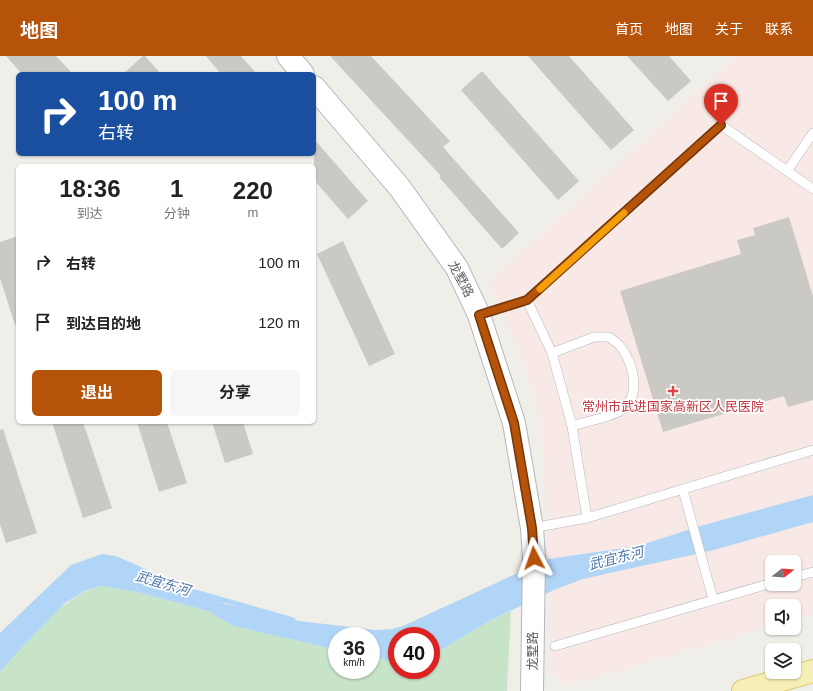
<!DOCTYPE html>
<html lang="zh">
<head>
<meta charset="utf-8">
<style>
	:root { --surface:#fff; --page:#f6f6f6; --text:#222; --muted:#767676; --accent:#b45309 }
	body { margin:0; font-family:Helvetica,"Noto Sans SC",sans-serif; background:var(--page); color:var(--text); height:100vh; display:flex; flex-direction:column; font-size:15px; white-space:nowrap }
	* { box-sizing:border-box; margin:0 }
	p { font-size:13px; color:var(--muted) }
	.icon { flex:none; width:22px; height:22px; fill:none; stroke:currentColor; stroke-width:2; stroke-linecap:round; stroke-linejoin:round }
	.map { position:relative; flex:1; overflow:hidden }
	.side { position:absolute; left:16px; top:108px; width:300px; height:260px; display:flex; flex-direction:column; background:var(--surface); border-radius:6px; box-shadow:0 1px 3px #0004 }
	.side>* { flex:none }
	.guide { position:absolute; left:16px; top:16px; width:300px; height:84px; border-radius:6px; box-shadow:0 1px 3px #0004; background:#1a4fa0; color:#fff; overflow:hidden }
	.needle { width:26px; rotate:73deg }
	.controls { position:absolute; left:765px; top:499px; display:grid; gap:8px }
	.controls a { display:grid; place-items:center; width:36px; height:36px; border-radius:6px; background:var(--surface); box-shadow:0 1px 3px #0004; font-size:20px }
	.speed { position:absolute; left:328px; top:571px; display:flex; gap:8px; font-size:20px; font-weight:700; text-align:center }
	.speed>* { display:grid; place-content:center; width:52px; height:52px; border-radius:50%; background:var(--surface); box-shadow:0 1px 3px #0004; line-height:1 }
	.speed small { font-size:10px; font-weight:400 }
	.speed .limit { border:6px solid #d22; background:#fff; color:#111 }
	.pin { position:absolute; display:grid; place-items:center; width:34px; height:34px; color:#fff; margin:-41px -17px; border-radius:50% 50% 50% 0; rotate:-45deg; box-shadow:0 0 4px #0007 }
	.pin .icon { rotate:45deg }
	.me { position:absolute; width:44px; margin:-22px; rotate:356deg; stroke-linejoin:round; filter:drop-shadow(0 0 3px #0008) }
	.turn { display:flex; align-items:center; gap:14px; height:84px; padding:0 16px; font-size:18px }
	.turn .icon { width:52px; height:52px; stroke-width:2.5 }
	.turn b { display:block; font-size:28px; line-height:34px }
	.eta { display:flex; justify-content:space-evenly; align-items:center; height:68px; text-align:center }
	.eta b { font-size:24px; font-weight:700; line-height:28px }
	.action { display:flex; gap:8px; margin-top:auto; padding:8px 16px }
	.action a { flex:1; height:46px; border-radius:6px; background:var(--accent); color:#fff; font-size:16px; font-weight:700; line-height:46px; text-align:center }
	.action a+a { background:var(--page); color:var(--text) }
	ul { padding:0; list-style:none }
	li { display:flex; align-items:center; gap:12px; height:60px; padding:0 16px }
	li div { flex:1 }
	li b { display:block; font-size:15px }
	li em { font-style:normal }
	header { display:flex; align-items:center; gap:24px; box-sizing:border-box; height:56px; padding:0 20px; background:var(--accent); color:#fff }
	header strong { font-size:19px }
	nav { display:flex; gap:22px; margin-inline-start:auto; font-size:14px }
	.map>svg:first-child { display:block }
</style>
</head>
<body>
<header>
<strong>地图</strong>
<nav><a>首页</a><a>地图</a><a>关于</a><a>联系</a></nav>
</header>
<div class="map">
<svg width="813" height="635" viewBox="0 0 813 635">
	<rect width="100%" height="100%" fill="#efeee8"/>
	<path fill="#f9e9e6" fill-rule="evenodd" d="M737,0H813V558L794,563V550H772V570L568,629L550,615L548,483L541,364L523,306L489,226ZM772,506H794V528H772Z"/>
	<path fill="#c7e4c8" d="M100,530L137,536L208,555L233,570L337,594V614H371V601L397,606V614H431V600L491,564L511,555L507,635H0V616C28,584 58,543 100,530Z"/>
	<path fill="#b1d5f6" d="M813,439V466L714,494L583,523L554,534L491,564L431,600V580H397V606L371,601V580H337V594L233,570L208,555L137,536L100,530L85,535L65,547L22,591L0,616V577L71,509L102,498L116,500L225,548L299,565L376,574L392,573L403,570L548,503L638,490L700,470Z"/>
	<g fill="none" stroke-linecap="round" stroke-linejoin="round">
		<path stroke="#b1d5f6" stroke-width="5" d="M195,536L293,564"/>
	</g>
	<g fill="#cbc9c4">
		<path d="M6,0H56L73,18H22Z"/>
		<path d="M143,0H145L161,18H123Z"/>
		<path d="M206,0H241L257,18H221Z"/>
		<path d="M330,0H371L450,85L443,91L519,177L502,193L439,121L441,120Z"/>
		<path d="M528,0H569L634,74L611,94Z"/>
		<path d="M627,0H669L691,25L668,45Z"/>
		<path d="M482,15L579,125L558,144L461,34Z"/>
		<path d="M314,83L368,145L348,163L314,124Z"/>
		<path d="M789,161L813,240V344L788,351L784,340L663,376L620,235L741,198L737,184L755,179L753,172Z"/>
		<path d="M18,180V268L15,269L0,222V186Z"/>
		<path d="M343,185L395,298L369,310L317,198Z"/>
		<path d="M52,366H83L112,452L83,462Z"/>
		<path d="M137,366H167L187,427L159,436Z"/>
		<path d="M212,366H243L253,398L225,407Z"/>
		<path d="M3,373L37,477L6,487L0,468V374Z"/>
	</g>
	<g fill="none" stroke-linecap="round" stroke-linejoin="round">
		<g stroke="#b4b7ba" stroke-width="10">
			<g id="service">
				<path d="M787,115L813,77"/>
				<path d="M527,244L552,297L572,370L587,462"/>
				<path d="M479,259L527,244L721,69L813,133"/>
				<path d="M552,297L594,281H609C613,284 618,287 621,291C634,309 642,341 620,355C611,361 584,366 572,370"/>
				<path d="M683,434L713,543"/>
				<path d="M532,472L587,462L813,394"/>
				<path d="M794,521L813,516"/>
				<path d="M555,590L772,527"/>
			</g>
		</g>
		<g stroke="#b4b7ba" stroke-width="24">
			<g id="tertiary">
				<path d="M288,0L303,18"/>
				<path d="M314,31L400,132L457,212L479,259L514,367L532,472L534,502L532,635"/>
			</g>
		</g>
		<g stroke="#e2c76d" stroke-width="24">
			<path id="primary" d="M743,635L813,615"/>
		</g>
		<use href="#service" stroke="#fff" stroke-width="9"/>
		<use href="#tertiary" stroke="#fff" stroke-width="22"/>
		<use href="#primary" stroke="#f6efb5" stroke-width="22"/>
	</g>
	<g fill="none" stroke-linecap="round" stroke-linejoin="round">
		<g stroke="#753606" stroke-width="10">
			<path id="route" d="M534,502L532,472L514,367L479,259L527,244L721,69"/>
		</g>
		<use href="#route" stroke="#b45309" stroke-width="7"/>
		<path stroke="#f59e0b" stroke-width="7" d="M540,233L624,157"/>
	</g>
	<path fill="#e0444e" stroke="#fff" stroke-width="1.5" d="M671 329h4v4h4v4h-4v4h-4v-4h-4v-4h4z"/>
	<g text-anchor="middle" dominant-baseline="central" stroke-width="3.5" stroke-linejoin="round" paint-order="stroke">
		<g font-size="13" fill="#5f6266" stroke="#fff">
			<text transform="translate(461 223) rotate(62)">龙墅路</text>
			<text transform="translate(532 595) rotate(-90)">龙墅路</text>
		</g>
		<g font-size="13" fill="#be3a42" stroke="#fff">
			<text x="673" y="350">常州市武进国家高新区人民医院</text>
		</g>
		<g font-size="14" font-style="italic" fill="#4e76a6" stroke="#fff">
			<text transform="translate(616 502) rotate(-14)">武宜东河</text>
			<text transform="translate(163 527) rotate(16)">武宜东河</text>
		</g>
	</g>
</svg>
<div class="controls">
<a><svg class="needle" viewBox="-14 -14 28 28"><path d="M0-13l5 13h-10z" fill="#e53935"/><path d="M0 13l5-13h-10z" fill="#767676"/></svg></a>
<a><svg class="icon" aria-label="sound" viewBox="0 0 24 24"><path d="M4 9h4l5-4v14l-5-4H4zM17 9q2 3 0 6"/></svg></a>
<a><svg class="icon" aria-label="layers" viewBox="0 0 24 24"><path d="M12 4l9 5-9 5-9-5zM3 14l9 5 9-5"/></svg></a>
</div>
<div class="speed"><div>36<small>km/h</small></div><div class="limit">40</div></div>
<div class="pin" style="left:721px;top:69px;background:#d93025"><svg class="icon" aria-label="arrive" viewBox="0 0 24 24"><path d="M6 21V4h12l-3 4 3 4H6"/></svg></div>
<svg class="me" style="left:534px;top:502px" viewBox="-20 -20 40 40"><path d="M0-17L14 15 0 8-14 15z" fill="#b45309" stroke="#fff" stroke-width="4"/></svg>
<div class="guide">
<div class="turn"><svg class="icon" aria-label="right" viewBox="0 0 24 24"><path d="M7 20v-9h11M14 6l5 5-5 5"/></svg><div><b>100 m</b>右转</div></div>
</div>
<section class="side">
<div class="eta">
<div><b>18:36</b><p>到达</p></div>
<div><b>1</b><p>分钟</p></div>
<div><b>220</b><p>m</p></div>
</div>
<ul>
<li><svg class="icon" aria-label="right" viewBox="0 0 24 24"><path d="M7 20v-9h11M14 6l5 5-5 5"/></svg><div><b>右转</b></div><em>100 m</em></li>
<li><svg class="icon" aria-label="arrive" viewBox="0 0 24 24"><path d="M6 21V4h12l-3 4 3 4H6"/></svg><div><b>到达目的地</b></div><em>120 m</em></li>
</ul>
<div class="action"><a>退出</a><a>分享</a></div>
</section>
</div>
</body>
</html>
